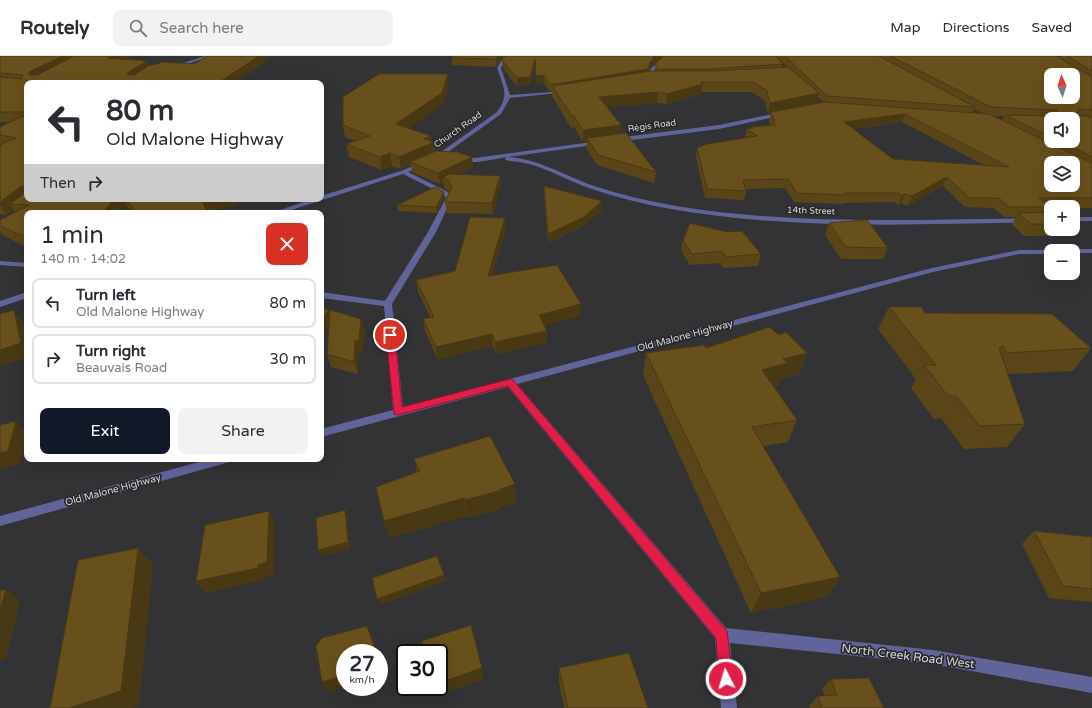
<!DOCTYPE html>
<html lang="en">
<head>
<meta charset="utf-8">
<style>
	:root { --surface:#fff; --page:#f2f2f3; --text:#2b2b33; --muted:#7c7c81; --line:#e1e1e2; --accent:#111827 }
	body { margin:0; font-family:"Varela Round",sans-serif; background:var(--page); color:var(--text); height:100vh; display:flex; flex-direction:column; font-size:15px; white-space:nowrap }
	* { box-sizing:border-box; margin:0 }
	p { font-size:13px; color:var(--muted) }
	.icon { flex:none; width:22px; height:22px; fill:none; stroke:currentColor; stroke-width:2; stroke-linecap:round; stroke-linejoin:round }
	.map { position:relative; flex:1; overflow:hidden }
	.sheet { position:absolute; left:24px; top:154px; width:300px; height:252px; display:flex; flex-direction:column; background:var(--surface); border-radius:8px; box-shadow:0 4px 16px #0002 }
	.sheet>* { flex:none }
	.top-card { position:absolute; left:24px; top:24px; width:300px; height:122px; border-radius:8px; box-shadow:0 4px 16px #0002; background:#fff; color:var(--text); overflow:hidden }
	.needle { width:26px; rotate:357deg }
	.buttons { position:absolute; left:1044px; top:12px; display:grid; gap:8px }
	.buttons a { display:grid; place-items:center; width:36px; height:36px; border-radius:8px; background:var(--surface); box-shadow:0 4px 16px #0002; font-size:20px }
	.speed { position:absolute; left:336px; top:588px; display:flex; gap:8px; font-size:20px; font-weight:700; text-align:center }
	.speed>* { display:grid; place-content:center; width:52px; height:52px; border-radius:50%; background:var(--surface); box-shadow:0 4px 16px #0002; line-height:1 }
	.speed small { font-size:10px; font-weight:400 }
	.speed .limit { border:2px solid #111; border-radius:6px; background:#fff; color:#111 }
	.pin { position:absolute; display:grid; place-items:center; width:34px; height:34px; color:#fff; margin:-17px; border:2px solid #fff; border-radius:50%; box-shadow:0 1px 4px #0007 }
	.me { position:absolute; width:44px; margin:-22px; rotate:355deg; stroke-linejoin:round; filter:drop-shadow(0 0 3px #0008) }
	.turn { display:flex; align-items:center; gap:14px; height:84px; padding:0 16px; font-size:18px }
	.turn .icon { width:52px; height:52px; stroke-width:2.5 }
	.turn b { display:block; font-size:28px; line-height:34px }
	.then { display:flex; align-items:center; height:38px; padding:0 16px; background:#0003; gap:8px; font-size:15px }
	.round { display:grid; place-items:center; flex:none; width:42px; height:42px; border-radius:8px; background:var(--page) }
	.summary { display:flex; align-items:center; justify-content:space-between; height:68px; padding:0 16px }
	h1 { font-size:24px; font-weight:600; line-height:30px }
	.action { display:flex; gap:8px; margin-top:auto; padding:8px 16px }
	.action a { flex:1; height:46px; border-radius:8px; background:var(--accent); color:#fff; font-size:16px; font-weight:600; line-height:46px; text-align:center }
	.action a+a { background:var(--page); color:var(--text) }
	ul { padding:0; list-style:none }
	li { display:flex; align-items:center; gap:12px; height:50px; margin:0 8px 6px; padding:0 8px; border:2px solid var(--line); border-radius:8px }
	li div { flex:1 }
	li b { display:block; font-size:15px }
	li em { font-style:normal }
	header { display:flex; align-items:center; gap:24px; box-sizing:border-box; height:56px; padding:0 20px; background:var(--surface); border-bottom:1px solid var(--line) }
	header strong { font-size:19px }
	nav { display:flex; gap:22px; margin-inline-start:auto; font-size:14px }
	.search { width:280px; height:36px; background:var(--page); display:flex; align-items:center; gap:10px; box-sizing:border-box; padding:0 14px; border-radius:8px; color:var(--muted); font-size:15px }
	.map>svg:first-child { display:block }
</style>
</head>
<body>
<header>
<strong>Routely</strong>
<div class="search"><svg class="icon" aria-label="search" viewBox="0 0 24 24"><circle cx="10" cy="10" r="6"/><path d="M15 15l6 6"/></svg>Search here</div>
<nav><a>Map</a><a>Directions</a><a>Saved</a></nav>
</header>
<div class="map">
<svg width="1092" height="652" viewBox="0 0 1092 652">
	<rect width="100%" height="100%" fill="#333336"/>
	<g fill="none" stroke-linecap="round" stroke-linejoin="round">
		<g fill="#606499" fill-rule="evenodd">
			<path d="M205,0H211L175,12L171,11Z"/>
			<path d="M504,0H508L501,12L510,39L566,35L568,36L510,42L501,58L438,103L408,116L448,136L452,142L436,176L392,248L403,351L932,212L1019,194H1054L1051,195V198H1019L933,216L517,328L726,572L933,594L1092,621V637L933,608L730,587L737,652H721L715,582L508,331L321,381V373L393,354L384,250L321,242V236L385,245L428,176L446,142L443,138L403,118L282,157H271L312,143H321V140L401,115L434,101L497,56C510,39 503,30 497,12Z"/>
			<path d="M663,0H667L654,14L652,24H648L650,14Z"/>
			<path d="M1024,0L1092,2V4L1026,1Z"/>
			<path d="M782,56L785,58L784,59L719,73L616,86L613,84L616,82L719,69Z"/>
			<path d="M599,85L602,87L601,88L508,101C538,103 564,119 591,129C621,139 652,146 682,151C804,170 928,163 1051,162V166C925,168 796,175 671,153C643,148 615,141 589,132C569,125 552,115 533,109C524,106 515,106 506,104L505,103L507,101C495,103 467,110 457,103L460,101L475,102Z"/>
			<rect x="1073" y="161" width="19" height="4"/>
			<path d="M1070,193H1092V197H1073V195H1069Z"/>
			<path d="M0,205L27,207V211L0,209Z"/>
			<path d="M27,236V242L0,251V245Z"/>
			<path d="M210,403H232L230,406L226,407L0,470V460Z"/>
		</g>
	</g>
	<g fill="#594518" fill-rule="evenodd">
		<path d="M0,0L130,1L126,3L147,5L149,10L194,8L207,0H267L268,4L235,27H27V143H236L238,148L207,156V157H133L126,150L27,157V191L2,179L0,176V164L15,156L14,154L7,159L0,158V89H1H0V71L10,66H0Z"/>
		<path d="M454,0H502L496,11L452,9V2Z"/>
		<path d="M505,0H662L649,13L648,16L655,15L656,7L783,8L782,11H787L776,0H1056L1060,3L1062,0H1092V152H1073V151H1050L1047,156H1051V173H1072L1067,180H1024L1012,168L1016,161H1004L994,152L965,151L943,130L908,150L901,147L898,149L894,146L843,147V148L794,146L785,132L746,133V135L744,144L705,142L696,101L697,92L746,82L745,81L747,73H750V71L770,69L769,64L771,57L768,58L765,45L752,36H701V38L666,48L657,47L607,51L621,69L620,78L656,116L654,127L597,109L586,92L587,85L583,86L574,71L571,72L552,40V35H549L544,27L536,28L535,10L530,28L517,30L503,12L502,5ZM818,41L823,46L816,47ZM974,53L984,58L972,57ZM992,60H1004L1002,65ZM1051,63L1073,85H1051ZM902,66L984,109L893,103L853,73Z"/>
		<path d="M449,29L443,48L408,72L431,80V85L434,86L435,96L472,101L473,112L460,118L500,120L501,130L493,158L447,157L445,146L450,136L444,132L443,126L440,128L412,116L411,109L401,113L392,110L382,114L349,101L346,88L356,85L345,81L343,69Z"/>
		<path d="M544,130L602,145V154L584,169L548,187L544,138Z"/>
		<path d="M444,142L437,157L398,155L397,149Z"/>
		<path d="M829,167L888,192L883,203H841L825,179Z"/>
		<path d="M506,173L492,220L581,260L544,269L547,275V287L496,298L493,290L438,304L425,275L423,263L431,262L418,236L416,224L455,215Z"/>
		<path d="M683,184L761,198L758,210L723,212L720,207L690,209L681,195Z"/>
		<path d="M889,251L925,257L1091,292L1073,315L1008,318L1025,368L1007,391L964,393L941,362L934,363L911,332L916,323L878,273Z"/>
		<path d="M321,252L365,275L362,297L358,298V318L331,311L327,298L329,270L321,278Z"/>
		<path d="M779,279L807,297L799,319L781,323L779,329L774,330L797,364L788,386L763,390L840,521L827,541L751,557L643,319L646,297L706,292Z"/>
		<path d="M414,403L515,428L516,446L501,451V453L467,462L466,460L390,482L384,465L417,416Z"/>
		<path d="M1034,475L1092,481V546L1049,542L1022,488Z"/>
		<path d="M559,612L648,652H564L559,627Z"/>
		<path d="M831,623L884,652H810L809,650L818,640H825L822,633Z"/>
	</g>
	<g fill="#493814">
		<path d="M63,0H84L34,26L29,19V16Z"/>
		<path d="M112,0H130V1L112,11L108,2Z"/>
		<path d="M259,0H267L268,4L235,27H218Z"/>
		<path d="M498,0H502L496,11V3Z"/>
		<path d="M655,0H662L649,13L647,21L563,35V27Z"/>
		<path d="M535,3V10L530,28L517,30V22Z"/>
		<path d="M147,5L150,14L132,27L127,17Z"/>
		<path d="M448,18L449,29L443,48L398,80L396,68Z"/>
		<path d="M544,19V27L536,28V20Z"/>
		<path d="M703,28L701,38L666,48L667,38Z"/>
		<path d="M658,36L657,47L598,52L599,41Z"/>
		<path d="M819,37L816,48L768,58L770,47Z"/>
		<path d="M905,58L902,66L841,74L844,66Z"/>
		<path d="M621,69L620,81L587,82V85L583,86V74Z"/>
		<path d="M431,80V87L434,86L435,98L410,106L411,109L401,113L399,101L424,83Z"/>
		<path d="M390,97L392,110L382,114L380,101Z"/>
		<path d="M472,101L473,112L447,124L443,121V126L440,128L438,117Z"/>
		<path d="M500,120L501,130L493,158L492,147Z"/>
		<path d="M947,121L943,130L908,150L912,140Z"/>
		<path d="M22,130L27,138L10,148L14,154L7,159L0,148V146Z"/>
		<path d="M444,136V142L437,157L436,151Z"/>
		<path d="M905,138L901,147L898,149L902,139Z"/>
		<path d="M115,143H123L126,150L119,157H102Z"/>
		<path d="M206,143H236L238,148L207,156L202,144Z"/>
		<path d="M602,145V154L584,169L548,187V178Z"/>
		<path d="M162,154L163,157H151Z"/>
		<path d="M505,162L506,173L489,232L488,220Z"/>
		<path d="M581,248V260L539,271V259Z"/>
		<path d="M14,254L23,267L27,284V301L0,310V294Z"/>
		<path d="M329,254L333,266L321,278V262Z"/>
		<path d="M361,263L365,275L362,297L358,298V318L354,306L355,285Z"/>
		<path d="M547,275V287L496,298L495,286Z"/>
		<path d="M492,278L493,290L438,304L436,291Z"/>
		<path d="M807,297L799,319L781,323L779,329L755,336L762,314L783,303Z"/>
		<path d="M16,365L27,378L20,407L0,413V397Z"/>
		<path d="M515,428L516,446L501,451V453L467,462L465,444Z"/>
		<path d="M464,442L466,460L390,482L384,465Z"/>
		<path d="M345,454L347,461L350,493L321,500L318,494Z"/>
		<path d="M269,455L275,467L274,518L265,521V524L205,537L196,525L258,509Z"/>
		<path d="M138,492L153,509L139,650L132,652H69Z"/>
		<path d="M444,519L446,525L380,549L377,543Z"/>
		<path d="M840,521L827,541L751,557L761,537Z"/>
		<path d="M6,533L20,545L6,603L0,605V555Z"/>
		<path d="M367,570L372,581L377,597H374Z"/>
		<path d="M482,612L484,623L434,641L430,631H439V627Z"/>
		<path d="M345,619V631H346L328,636L322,626Z"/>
	</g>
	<g fill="#68501c" stroke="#493814" fill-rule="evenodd">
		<path d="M0,0H63L29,16V19H37L74,0H112L108,2L147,5L127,17L128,19H134L148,10L164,6L194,8L207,0H259L218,27H27V56H0V21L22,23L23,19L0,17Z"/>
		<path d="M454,0H498L496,3L452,2Z"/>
		<path d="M505,0H655L650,6L648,13L563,27L549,28L544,19L536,20L535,3L530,21L517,22L502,5Z"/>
		<path d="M663,0H776L783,8L710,13H656V7Z"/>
		<path d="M785,0H879L975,51L827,40Z"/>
		<path d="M890,0H1056L1092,21V54L1078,53L1076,59L1092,61V101L1060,85H1073V63H1051V81L1005,59L1056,60L1057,54L991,51ZM1051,19H1073V41H1051Z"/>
		<path d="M1067,0H1092V15Z"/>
		<path d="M788,11L819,37L770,47L767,35L754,26H701L703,28L667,38L658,36L599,41L621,69L583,74L574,60H572L552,30L651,15H711Z"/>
		<path d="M379,18H448L442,37L396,68L431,80L424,83L434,86L399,101L390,97L380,101L346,88L370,80L343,69V41Z"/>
		<path d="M825,46L989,58L1092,107V142H1039L1050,151H1009L999,142H970L947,121L912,140L905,138L902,139L898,137H845L846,139L797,137L788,123L743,124L746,135L707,133L697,92L707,88L757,80L747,73L753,72L750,71L775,69L771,56ZM905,58L1009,111L893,103L844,66ZM1051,107H1073V129H1051Z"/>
		<path d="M27,58V130H22L0,146V89L16,82L0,79V71Z"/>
		<path d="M626,77L656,116L598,99L587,82Z"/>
		<path d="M436,95L457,96L472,101L438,117L410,106Z"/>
		<path d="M450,118L500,120L492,147L445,146L452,130L448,124L443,121Z"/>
		<path d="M544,130L602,145L584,161L548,178Z"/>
		<path d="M435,131L444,136L436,151L397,149Z"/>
		<path d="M27,135V143H115L102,157H27V179H20L0,170V164L29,149L10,148Z"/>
		<path d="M125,143H206L202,144L207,157H164L162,154L151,157H137Z"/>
		<path d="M1051,156V168H1031L1018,157Z"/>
		<path d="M470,161L505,162L488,220L557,209L581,248L539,259L547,275L495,286L492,278L436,291L423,263L434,261L416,224L455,215Z"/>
		<path d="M867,164L888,192L846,191L829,167Z"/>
		<path d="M690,167L727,176L742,175L761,198L726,201L722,195L692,198L683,184Z"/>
		<path d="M889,251H921L925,257L1052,258L1091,292L1007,297L1003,290L999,292L1025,368L980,370L956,340H948L924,309H936Z"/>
		<path d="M321,252L329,254L321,262Z"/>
		<path d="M14,254L21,287L0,294V258Z"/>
		<path d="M330,254L361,263L359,284L355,285L354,306L327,298Z"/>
		<path d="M769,271L779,279L786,276L807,297L783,303L787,307L762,314L797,364L752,371L840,521L761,537L646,297L704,289L706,292Z"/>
		<path d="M16,365L8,395L0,397V369Z"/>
		<path d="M490,380L515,428L499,434V435L465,444L464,442L384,465L376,431L420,415L414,403Z"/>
		<path d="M345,454L348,486L318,494L316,462Z"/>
		<path d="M269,455L267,506L258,509V512L196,525L205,469Z"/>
		<path d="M1034,475L1092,481V533L1063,530Z"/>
		<path d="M138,492L121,635L69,652H50L78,504Z"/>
		<path d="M437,500L444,519L377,543L372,522Z"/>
		<path d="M6,533L0,555V535Z"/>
		<path d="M471,569L482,612L439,627V597H424L422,585Z"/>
		<path d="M367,570L374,590V597H345V619L322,626L316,590L322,582Z"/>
		<path d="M629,597L648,652H568L559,612Z"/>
		<path d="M869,622L884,652H822L818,640L837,639L831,623Z"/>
	</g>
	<path fill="#e11d48" stroke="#92132f" d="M390,276L395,279L402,351L510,323L513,324L727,575L733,623L731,628L726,630L721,628L719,623L716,582L508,330L398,359L394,358L386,279Z"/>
	<g text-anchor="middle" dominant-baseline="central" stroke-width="3.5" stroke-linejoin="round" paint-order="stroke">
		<g font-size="9" fill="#d6d6d8" stroke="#29292c">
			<text transform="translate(652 70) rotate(-8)">Régis Road</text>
			<text transform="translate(458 74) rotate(-35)">Church Road</text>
			<text transform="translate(811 155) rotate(2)">14th Street</text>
		</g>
		<g font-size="10" fill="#d6d6d8" stroke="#29292c">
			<text transform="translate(685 280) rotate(-15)">Old Malone Highway</text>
			<text transform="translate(113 434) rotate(-15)">Old Malone Highway</text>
		</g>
		<g font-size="12" fill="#d6d6d8" stroke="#29292c">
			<text transform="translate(908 600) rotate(7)">North Creek Road West</text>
		</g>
	</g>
</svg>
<div class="buttons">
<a><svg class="needle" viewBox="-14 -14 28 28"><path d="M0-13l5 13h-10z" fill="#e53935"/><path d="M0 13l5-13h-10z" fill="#7c7c81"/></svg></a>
<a><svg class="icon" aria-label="sound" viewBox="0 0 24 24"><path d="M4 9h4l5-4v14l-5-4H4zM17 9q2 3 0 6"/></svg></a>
<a><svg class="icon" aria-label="layers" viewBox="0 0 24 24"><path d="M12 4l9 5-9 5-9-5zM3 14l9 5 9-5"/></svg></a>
<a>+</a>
<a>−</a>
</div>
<div class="speed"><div>27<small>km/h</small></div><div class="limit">30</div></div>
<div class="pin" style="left:390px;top:279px;background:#d93025"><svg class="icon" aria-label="arrive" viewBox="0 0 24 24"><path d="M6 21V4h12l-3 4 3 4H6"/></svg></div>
<svg class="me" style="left:726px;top:623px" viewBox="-20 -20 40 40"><circle r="17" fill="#e11d48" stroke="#fff" stroke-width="3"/><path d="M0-11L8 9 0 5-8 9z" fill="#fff"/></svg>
<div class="top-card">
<div class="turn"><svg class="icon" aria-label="left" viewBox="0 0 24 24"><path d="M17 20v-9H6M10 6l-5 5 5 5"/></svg><div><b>80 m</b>Old Malone Highway</div></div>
<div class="then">Then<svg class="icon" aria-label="right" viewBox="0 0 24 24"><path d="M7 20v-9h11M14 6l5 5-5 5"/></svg></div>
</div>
<section class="sheet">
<div class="summary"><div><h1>1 min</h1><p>140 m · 14:02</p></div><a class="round" style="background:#d93025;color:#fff"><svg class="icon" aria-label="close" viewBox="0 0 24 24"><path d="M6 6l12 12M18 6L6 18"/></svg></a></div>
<ul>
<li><svg class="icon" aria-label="left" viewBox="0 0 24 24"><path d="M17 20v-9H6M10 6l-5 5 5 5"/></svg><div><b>Turn left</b><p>Old Malone Highway</p></div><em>80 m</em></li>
<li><svg class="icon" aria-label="right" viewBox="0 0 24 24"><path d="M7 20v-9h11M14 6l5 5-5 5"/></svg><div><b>Turn right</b><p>Beauvais Road</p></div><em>30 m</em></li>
</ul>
<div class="action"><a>Exit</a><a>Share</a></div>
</section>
</div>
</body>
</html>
